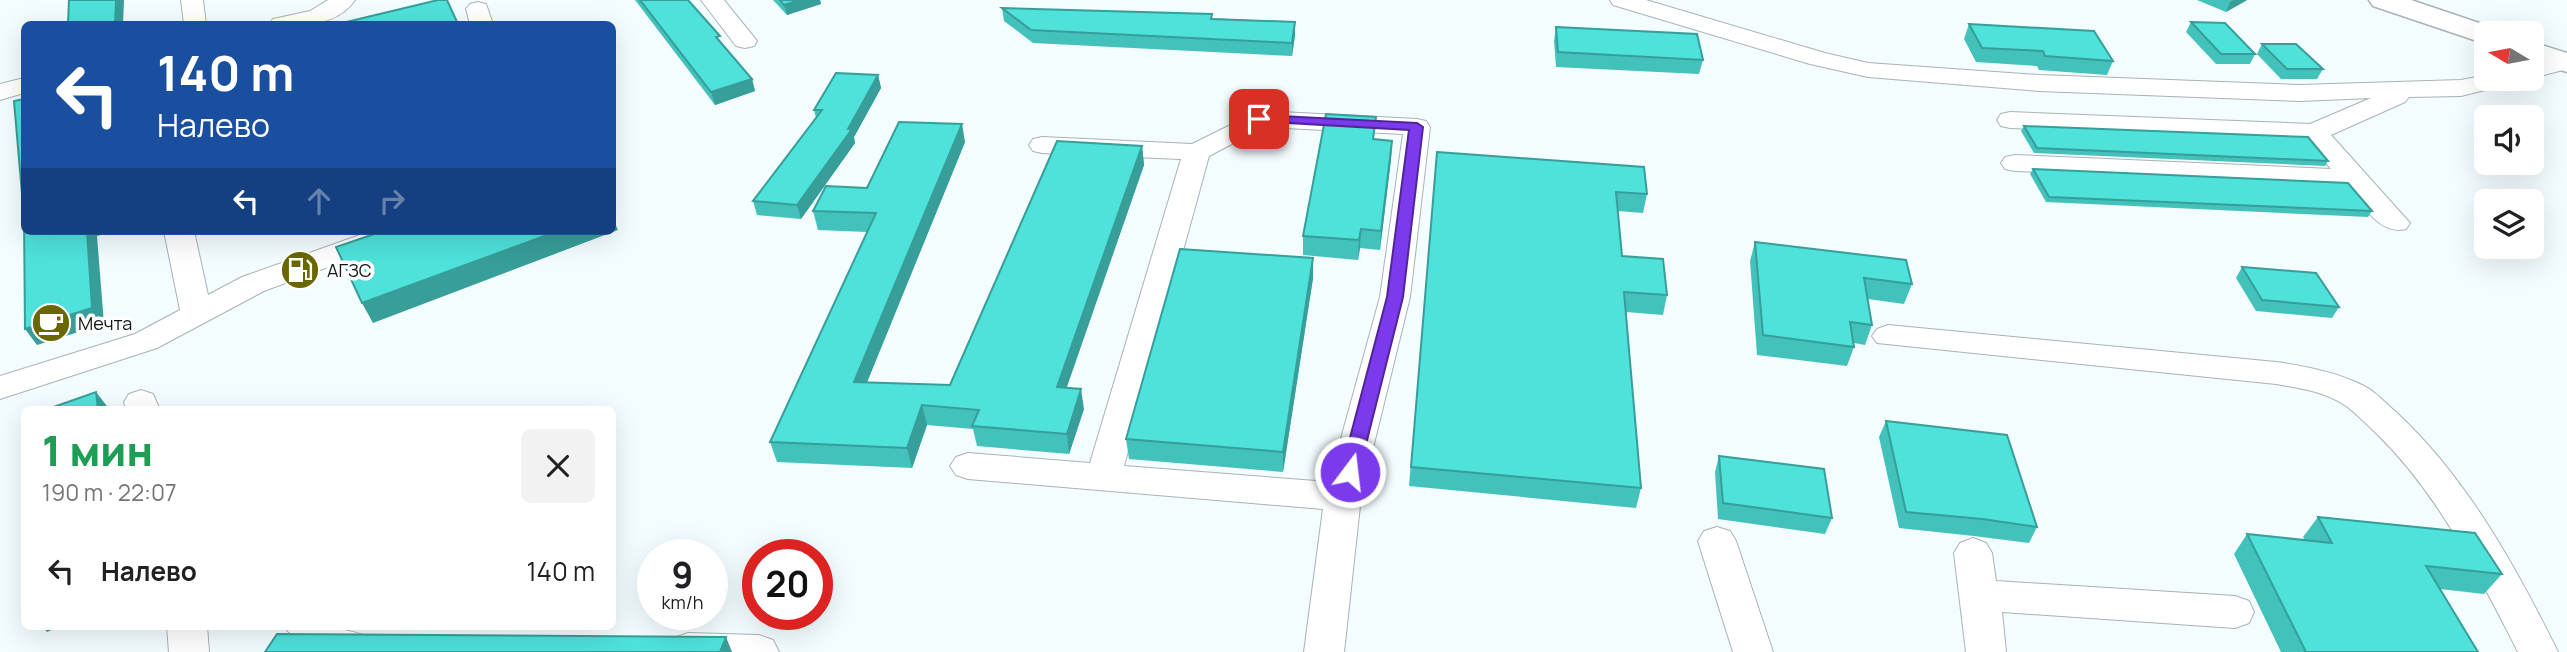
<!DOCTYPE html>
<html lang="ru">
<head>
<meta charset="utf-8">
<style>
	:root { --surface:#fff; --page:#f2f2f2; --text:#202124; --muted:#757577 }
	body { margin:0; font-family:Manrope,sans-serif; background:var(--page); color:var(--text); height:100vh; display:flex; flex-direction:column; font-size:26px; white-space:nowrap }
	* { box-sizing:border-box; margin:0 }
	p { font-size:23px; color:var(--muted) }
	.icon { flex:none; width:38px; height:38px; fill:none; stroke:currentColor; stroke-width:2; stroke-linecap:round; stroke-linejoin:round }
	.map { position:relative; flex:1; overflow:hidden }
	.side { position:absolute; left:21px; top:406px; width:595px; height:224px; display:flex; flex-direction:column; background:var(--surface); border-radius:10px; box-shadow:0 7px 28px #0002 }
	.side>* { flex:none }
	.banner { position:absolute; left:21px; top:21px; width:595px; height:214px; border-radius:10px; box-shadow:0 7px 28px #0002; background:#1a4fa0; color:#fff; overflow:hidden }
	.needle { width:46px; rotate:280deg }
	.controls { position:absolute; left:2474px; top:21px; display:grid; gap:14px }
	.controls a { display:grid; place-items:center; width:70px; height:70px; border-radius:10px; background:var(--surface); box-shadow:0 7px 28px #0002; font-size:35px }
	.speed { position:absolute; left:637px; top:539px; display:flex; gap:14px; font-size:35px; font-weight:700; text-align:center }
	.speed>* { display:grid; place-content:center; width:91px; height:91px; border-radius:50%; background:var(--surface); box-shadow:0 7px 28px #0002; line-height:1 }
	.speed small { font-size:18px; font-weight:400 }
	.speed .limit { border:10px solid #d22; background:#fff; color:#111 }
	.pin { position:absolute; display:grid; place-items:center; width:60px; height:60px; color:#fff; margin:-30px; border-radius:14px; box-shadow:0 4px 10px #0006 }
	.me { position:absolute; width:77px; margin:-38px; rotate:15deg; stroke-linejoin:round; filter:drop-shadow(0 0 5px #0008) }
	.turn { display:flex; align-items:center; gap:24px; height:147px; padding:0 21px; font-size:32px }
	.turn .icon { width:91px; height:91px; stroke-width:2.5 }
	.turn b { display:block; font-size:49px; line-height:60px }
	.lanes { display:flex; align-items:center; height:66px; padding:0 21px; background:#0003; justify-content:center; gap:35px; direction:ltr }
	.lanes .off { opacity:.35 }
	.round { display:grid; place-items:center; flex:none; width:74px; height:74px; border-radius:10px; background:var(--page) }
	.overview { display:flex; align-items:center; justify-content:space-between; height:119px; padding:0 21px }
	h1 { font-size:42px; font-weight:800; line-height:52px; color:#1e9e55 }
	ul { padding:0; list-style:none }
	li { display:flex; align-items:center; gap:21px; height:91px; padding:0 21px }
	li div { flex:1 }
	li b { display:block; font-size:26px }
	li em { font-style:normal }
	.map>svg:first-child { display:block }
</style>
</head>
<body>
<div class="map">
<svg width="2567" height="652" viewBox="0 0 2567 652">
	<rect width="100%" height="100%" fill="#f3fcfe"/>
	<g fill="none" stroke-linecap="round" stroke-linejoin="round">
		<g stroke="#a9b2b4" stroke-width="2">
			<g id="minor">
				<path d="M181,0H203L206,24H184Z"/>
				<path d="M328,0H355C337,27 298,27 269,24L273,19L310,11Z"/>
				<path d="M701,0H724L757,41L754,46L745,48L736,46Z"/>
				<path d="M1610,0H1646L1825,53L1868,63L2039,75L2299,85L2461,80L2487,75V79H2513L2509,84L2461,96L2409,97L2405,102L2331,135L2410,223L2406,229C2380,236 2362,204 2346,186L2015,171L2005,169L2001,163L2005,157L2015,155L2331,169L2306,140L2010,128L2001,126L1997,120L2001,114L2010,112L2310,124L2371,98L2299,101L2039,91L1868,77L1810,64L1613,5Z"/>
				<path d="M478,2L486,4L493,24H470L466,9L470,4Z"/>
				<path d="M2567,55V69L2532,78V63Z"/>
				<path d="M24,78V93L0,100V84Z"/>
				<path d="M1259,111L1417,119L1426,121L1430,127L1410,297L1361,497L1344,652H1304L1323,509L968,479L956,475L950,466L956,457L968,453L1090,463L1181,159L1042,153L1033,151L1029,145L1033,139L1042,137L1192,144ZM1264,127L1403,134L1380,297L1329,482L1124,466L1209,156Z"/>
				<path d="M164,231H194L208,295L242,277L371,231H413L408,237L264,291L157,348L0,399V376L135,334L180,310Z"/>
				<path d="M1888,325L2276,362C2305,366 2337,372 2364,386C2376,392 2386,404 2397,413C2467,478 2516,567 2558,652H2518C2478,574 2439,494 2375,432C2365,423 2354,411 2343,404C2323,391 2298,388 2276,384L1877,343L1872,336L1877,329Z"/>
				<path d="M141,390L153,394L160,410H126L124,402L129,394Z"/>
				<path d="M1717,527L1730,531L1736,541L1773,652H1733L1698,541L1704,531Z"/>
				<path d="M1973,538L1986,543L1992,553L1996,581L2235,596L2249,601L2254,612L2249,623L2235,628L2002,612L2006,652H1966L1954,553L1960,543Z"/>
				<path d="M167,626H207L209,652H169Z"/>
				<path d="M284,626C312,626 337,626 363,635L369,647L366,652C333,652 301,652 284,626Z"/>
				<path d="M688,633L759,635L773,640L779,652H669L674,638Z"/>
			</g>
		</g>
		<g stroke="#a9b2b4" stroke-width="3">
			<g id="major">
				<path d="M2369,0H2411L2497,29L2500,33H2487V44L2477,41L2373,6Z"/>
				<path d="M2532,42L2567,53V72L2532,61Z"/>
			</g>
		</g>
		<use href="#minor" fill="#fff" fill-rule="evenodd"/>
		<use href="#major" fill="#fff" fill-rule="evenodd"/>
	</g>
	<g fill="#43c2bc">
		<path d="M635,0H688L723,45L752,79L755,91L715,105Z"/>
		<path d="M773,0H820L821,4L787,15Z"/>
		<path d="M2197,0H2247L2226,12Z"/>
		<path d="M1002,8L1295,22V35L1292,56L1033,43L1004,21Z"/>
		<path d="M2191,22L2255,54L2250,64H2216L2186,32Z"/>
		<path d="M1969,24L2113,61L2107,75L2039,70L2037,66L1976,62L1964,39Z"/>
		<path d="M1556,27L1703,60L1699,74L1556,67L1554,41Z"/>
		<path d="M2262,44L2323,69L2317,79H2281L2257,54Z"/>
		<path d="M878,75L881,88L854,137L855,143L801,219L757,215L753,201L816,118L814,110Z"/>
		<path d="M2024,126L2328,161L2325,166L2034,153L2021,131Z"/>
		<path d="M1392,141L1391,159L1380,250L1360,248L1358,260L1303,255V236Z"/>
		<path d="M965,142L867,382L950,385L1142,146L1144,165L1066,388L1084,409L1069,454L977,446L973,429L927,425L912,468L777,462L770,442L867,232L818,230L813,211Z"/>
		<path d="M1437,152L1647,194L1643,213L1618,211L1622,256L1667,295L1663,315L1626,312L1641,488L1636,508L1409,486Z"/>
		<path d="M2033,169L2372,211L2368,217L2046,202L2030,174Z"/>
		<path d="M1755,242L1912,284L1904,304L1868,299L1872,325L1865,345L1854,343V347L1847,366L1757,355L1750,261Z"/>
		<path d="M1313,258V278L1283,472L1129,459L1126,439Z"/>
		<path d="M2242,267L2339,307L2332,318L2256,311L2236,278Z"/>
		<path d="M1886,421L2037,527L2029,543L1974,536L1899,528L1879,437Z"/>
		<path d="M1719,456L1832,518L1825,534L1718,519L1715,472Z"/>
		<path d="M2318,517L2502,574L2484,594L2440,589L2478,652H2281L2234,554L2247,534L2305,540L2303,537Z"/>
	</g>
	<g fill="#379e99">
		<path d="M116,0H124L123,24H115Z"/>
		<path d="M800,0H820L821,4L787,15L784,5Z"/>
		<path d="M2234,0H2247L2226,12L2230,2Z"/>
		<path d="M1295,22V35L1292,56V43Z"/>
		<path d="M878,75L881,88L854,137L855,143L801,219L797,205Z"/>
		<path d="M752,79L755,91L715,105L711,92Z"/>
		<path d="M962,124L965,142L859,402L854,382Z"/>
		<path d="M1392,141L1391,159L1380,250L1381,231Z"/>
		<path d="M1142,146L1144,165L1060,407L1057,387Z"/>
		<path d="M612,217L618,230L373,323L362,303L558,231H612Z"/>
		<path d="M1361,229L1360,248L1358,260L1359,240Z"/>
		<path d="M87,231H116L97,236L104,324L37,345L25,329Z"/>
		<path d="M1313,258V278L1283,472V452Z"/>
		<path d="M1081,389L1084,409L1069,454L1067,434Z"/>
		<path d="M96,392L110,410H98Z"/>
		<path d="M922,405L927,425L912,468L907,448Z"/>
		<path d="M42,626H61L47,632Z"/>
		<path d="M726,637L732,652H720Z"/>
	</g>
	<g fill="#4ee2db" stroke="#379e99" stroke-width="2">
		<path d="M69,0H116L115,24H68Z"/>
		<path d="M438,0H447L458,24H338Z"/>
		<path d="M640,0H688L720,36L716,37L752,79L711,92Z"/>
		<path d="M780,0H800L784,5Z"/>
		<path d="M1002,8L1212,14L1211,19L1295,22L1292,43L1031,30Z"/>
		<path d="M2191,22L2225,23L2255,54H2221Z"/>
		<path d="M1969,24L2094,31L2113,61L2045,56L2043,51L1982,48Z"/>
		<path d="M1556,27L1697,34L1703,60L1558,52Z"/>
		<path d="M2262,44H2296L2323,69H2287Z"/>
		<path d="M836,73L878,75L848,129H852L797,205L753,201L822,110H814Z"/>
		<path d="M24,99V231H87L92,308L25,329L24,217L14,101Z"/>
		<path d="M1326,114L1376,117L1373,139L1392,141L1381,231L1361,229L1359,240L1303,236Z"/>
		<path d="M899,122L962,124L854,382L950,385L1057,141L1142,146L1057,387L1081,389L1067,434L972,426L979,410L922,405L907,448L770,442L876,213L813,211L826,186L867,188Z"/>
		<path d="M2024,126L2308,137L2328,161L2037,148Z"/>
		<path d="M1437,152L1644,167L1647,194L1616,192L1622,256L1663,259L1667,295L1624,292L1641,488L1411,467Z"/>
		<path d="M2033,169L2348,183L2372,211L2049,197Z"/>
		<path d="M383,231H558L362,303L336,247Z"/>
		<path d="M1755,242L1906,260L1912,284L1864,278L1872,325L1850,322L1854,347L1763,335Z"/>
		<path d="M1180,249L1313,258L1283,452L1126,439Z"/>
		<path d="M2242,267L2316,273L2339,307L2262,300Z"/>
		<path d="M96,392L98,410H45Z"/>
		<path d="M24,416V490L22,417Z"/>
		<path d="M1886,421L2007,435L2037,527L1982,519L1906,512Z"/>
		<path d="M1719,456L1824,469L1832,518L1723,503Z"/>
		<path d="M2318,517L2475,533L2502,574L2426,566L2478,652H2306L2247,534L2332,543Z"/>
		<path d="M277,634L726,637L720,652H265Z"/>
	</g>
	<path fill="#7c3aed" stroke="#51269a" stroke-width="2" d="M1259,115L1417,123L1423,127L1403,297L1359,472L1356,477H1343L1341,472L1387,297L1409,130L1255,121L1253,119Z"/>
	<defs>
		<g id="fuel-disc" transform="scale(2.0125)"><circle r="9.5" fill="#6a6700" stroke="#fff"/><path d="M-5.5-6h7V0h2V4h1.3V-2.5L3-4.5l.8-.8L6-3V5H2.5V1h-1V6h-7ZM-4.2-4.7v3.2H.2V-4.7Z" fill="#fff"/></g>
		<g id="cafe-disc" transform="scale(2.0125)"><circle r="9.5" fill="#6a6700" stroke="#fff"/><path d="M-5.5-4.5H6V0H3Q3 3.5 0 3.5H-2.5Q-5.5 3.5-5.5 0ZM3-3.2v2h1.7v-2ZM-6 4.5H4V6H-6Z" fill="#fff"/></g>
	</defs>
	<g fill-rule="evenodd">
		<use href="#fuel-disc" x="300" y="270"/>
		<use href="#cafe-disc" x="51" y="323"/>
	</g>
	<g text-anchor="middle" dominant-baseline="central" stroke-width="7" stroke-linejoin="round" paint-order="stroke">
		<g font-size="18" fill="#121616" stroke="#fff" text-anchor="start">
			<text x="327" y="270">АГЗС</text>
			<text x="78" y="323">Мечта</text>
		</g>
	</g>
</svg>
<div class="controls">
<a><svg class="needle" viewBox="-14 -14 28 28"><path d="M0-13l5 13h-10z" fill="#e53935"/><path d="M0 13l5-13h-10z" fill="#757577"/></svg></a>
<a><svg class="icon" aria-label="sound" viewBox="0 0 24 24"><path d="M4 9h4l5-4v14l-5-4H4zM17 9q2 3 0 6"/></svg></a>
<a><svg class="icon" aria-label="layers" viewBox="0 0 24 24"><path d="M12 4l9 5-9 5-9-5zM3 14l9 5 9-5"/></svg></a>
</div>
<div class="speed"><div>9<small>km/h</small></div><div class="limit">20</div></div>
<div class="pin" style="left:1259px;top:119px;background:#d93025"><svg class="icon" aria-label="arrive" viewBox="0 0 24 24"><path d="M6 21V4h12l-3 4 3 4H6"/></svg></div>
<svg class="me" style="left:1350px;top:472px" viewBox="-20 -20 40 40"><circle r="17" fill="#7c3aed" stroke="#fff" stroke-width="3"/><path d="M0-11L8 9 0 5-8 9z" fill="#fff"/></svg>
<div class="banner">
<div class="turn"><svg class="icon" aria-label="left" viewBox="0 0 24 24"><path d="M17 20v-9H6M10 6l-5 5 5 5"/></svg><div><b>140 m</b>Налево</div></div>
<div class="lanes"><svg class="icon" aria-label="left" viewBox="0 0 24 24"><path d="M17 20v-9H6M10 6l-5 5 5 5"/></svg><svg class="icon off" aria-label="ahead" viewBox="0 0 24 24"><path d="M12 20V5M6 11l6-6 6 6"/></svg><svg class="icon off" aria-label="right" viewBox="0 0 24 24"><path d="M7 20v-9h11M14 6l5 5-5 5"/></svg></div>
</div>
<section class="side">
<div class="overview"><div><h1>1 мин</h1><p>190 m · 22:07</p></div><a class="round"><svg class="icon" aria-label="close" viewBox="0 0 24 24"><path d="M6 6l12 12M18 6L6 18"/></svg></a></div>
<ul>
<li><svg class="icon" aria-label="left" viewBox="0 0 24 24"><path d="M17 20v-9H6M10 6l-5 5 5 5"/></svg><div><b>Налево</b></div><em>140 m</em></li>
</ul>
</section>
</div>
</body>
</html>
